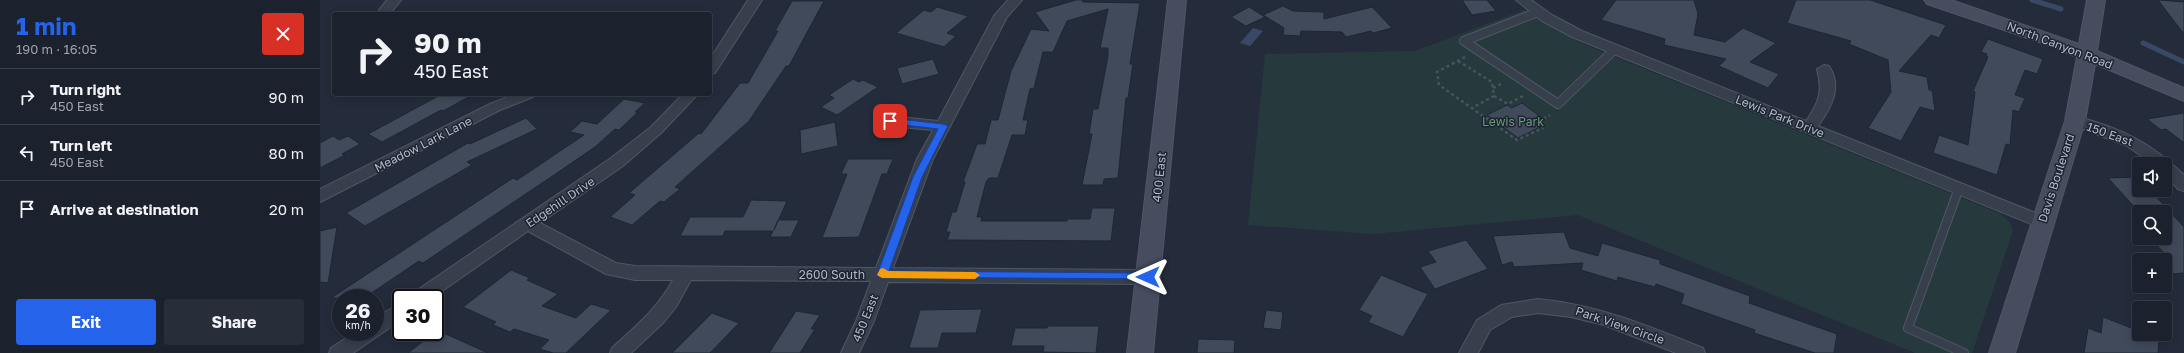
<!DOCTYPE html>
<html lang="en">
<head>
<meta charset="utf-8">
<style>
	:root { --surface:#1b212d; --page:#282e39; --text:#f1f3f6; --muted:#a0a3aa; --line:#393e49; --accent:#2563eb }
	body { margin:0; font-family:"Golos Text",sans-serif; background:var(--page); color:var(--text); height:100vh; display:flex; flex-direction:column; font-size:15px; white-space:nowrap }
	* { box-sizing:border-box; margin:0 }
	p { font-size:13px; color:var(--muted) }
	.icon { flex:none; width:22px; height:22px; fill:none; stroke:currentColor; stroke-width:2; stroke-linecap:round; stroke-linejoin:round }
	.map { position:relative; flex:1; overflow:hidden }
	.side { display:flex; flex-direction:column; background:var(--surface); width:320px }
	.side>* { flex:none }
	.hud { position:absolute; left:12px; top:12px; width:380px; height:84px; border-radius:4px; box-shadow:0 2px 10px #0003,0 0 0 1px var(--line); background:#1b212d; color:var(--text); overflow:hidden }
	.tools { position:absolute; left:1812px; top:157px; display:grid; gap:8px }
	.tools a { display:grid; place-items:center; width:40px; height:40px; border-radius:4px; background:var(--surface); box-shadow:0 2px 10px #0003,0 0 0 1px var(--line); font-size:20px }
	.speed { position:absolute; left:12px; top:289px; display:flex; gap:8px; font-size:20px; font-weight:700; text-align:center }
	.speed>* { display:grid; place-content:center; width:52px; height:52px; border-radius:50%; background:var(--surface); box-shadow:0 2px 10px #0003,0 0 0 1px var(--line); line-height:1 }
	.speed small { font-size:10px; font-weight:400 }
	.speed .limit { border:2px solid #111; border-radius:6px; background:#fff; color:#111 }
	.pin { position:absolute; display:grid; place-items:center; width:34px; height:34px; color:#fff; margin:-17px; border-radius:8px; box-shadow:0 2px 6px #0006 }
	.me { position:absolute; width:44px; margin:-22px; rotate:270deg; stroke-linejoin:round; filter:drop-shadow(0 0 3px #0008) }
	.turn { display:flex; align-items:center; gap:14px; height:84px; padding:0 16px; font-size:18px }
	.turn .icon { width:52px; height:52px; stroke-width:2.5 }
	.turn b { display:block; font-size:28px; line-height:34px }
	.round { display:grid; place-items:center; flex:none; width:42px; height:42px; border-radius:4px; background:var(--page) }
	.headline { display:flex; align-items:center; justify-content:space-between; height:68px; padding:0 16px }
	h1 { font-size:24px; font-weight:700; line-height:30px; color:var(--accent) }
	.button { display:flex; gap:8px; margin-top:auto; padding:8px 16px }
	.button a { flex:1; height:46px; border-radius:4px; background:var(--accent); color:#fff; font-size:16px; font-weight:700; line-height:46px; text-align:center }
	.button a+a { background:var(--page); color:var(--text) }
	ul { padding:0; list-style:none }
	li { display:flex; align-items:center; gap:12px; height:56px; padding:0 16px; border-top:1px solid var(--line) }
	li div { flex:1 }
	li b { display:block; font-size:15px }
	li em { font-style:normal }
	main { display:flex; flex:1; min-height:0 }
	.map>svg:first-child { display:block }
</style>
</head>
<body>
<main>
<section class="side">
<div class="headline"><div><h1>1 min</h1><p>190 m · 16:05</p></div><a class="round" style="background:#d93025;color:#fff"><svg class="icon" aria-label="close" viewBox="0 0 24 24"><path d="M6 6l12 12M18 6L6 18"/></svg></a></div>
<ul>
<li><svg class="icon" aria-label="right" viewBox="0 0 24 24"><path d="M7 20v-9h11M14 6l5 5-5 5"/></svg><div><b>Turn right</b><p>450 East</p></div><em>90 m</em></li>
<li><svg class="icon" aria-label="left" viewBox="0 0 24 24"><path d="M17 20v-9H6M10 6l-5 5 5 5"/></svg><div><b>Turn left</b><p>450 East</p></div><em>80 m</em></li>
<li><svg class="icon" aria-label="arrive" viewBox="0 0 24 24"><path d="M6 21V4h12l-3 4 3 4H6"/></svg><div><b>Arrive at destination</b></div><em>20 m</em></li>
</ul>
<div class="button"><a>Exit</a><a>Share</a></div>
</section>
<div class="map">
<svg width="1864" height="353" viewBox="0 0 1864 353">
	<rect width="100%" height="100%" fill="#242c3c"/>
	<path fill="#26393d" d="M1204,10L1228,26L1261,43L1681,214L1690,223L1693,231L1652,353H1595L1258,215L1053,234L928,225L945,54L1095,51Z"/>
	<path fill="#394965" d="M933,28L943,31L930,46L920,43Z"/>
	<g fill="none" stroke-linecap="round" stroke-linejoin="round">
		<g stroke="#394965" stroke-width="5">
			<path d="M1712,0L1741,9"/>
			<path d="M1823,43L1864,62"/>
		</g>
	</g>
	<g fill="#404a5b" stroke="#1e2633">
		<path d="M756,0H762L763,2L820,3L810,64H813L808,98H806L798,178L784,179L783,185H762L772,134H769L773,109H778L788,56V48H780L788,9L747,21L733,52H723L714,88L710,89L703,120H708L705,135H692L678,178H669L666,182L657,217H662L661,221H747V219H770L772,208H795L791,241L627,240L630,232H626L632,212H636L645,182H643L657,144H665L671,120H678L691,71L711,29L729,31L715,12Z"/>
		<path d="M1142,0H1167L1176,11L1152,15Z"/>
		<path d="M1296,0H1374L1378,14L1374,35L1405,42L1423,28L1456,43L1430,62L1459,74L1448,88L1399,66L1406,59L1344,45L1345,39L1281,20Z"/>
		<path d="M1476,0H1550L1626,25L1619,38L1611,35L1579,71L1607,77L1609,90H1612L1615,111L1600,107L1581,141L1548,128L1571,92L1568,60L1529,44L1531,41L1467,23Z"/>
		<path d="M1838,0L1864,2V34Z"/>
		<path d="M472,1H504L469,66H466L429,121L355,187L360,189L344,202L340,201L312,225L290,217L315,195L309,193L379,133L381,134L420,83H428L458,31H455Z"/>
		<path d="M963,6L973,11L1004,12V19L1052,7L1072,28L1053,33L1051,31L1026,37L1022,32L981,31L980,36L963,35L964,28L943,15Z"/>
		<path d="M617,7L648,16L627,33L636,36L624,47L576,33L604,10L611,12Z"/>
		<path d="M929,7L945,17L926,26L911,17Z"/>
		<path d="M1668,39L1723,59L1717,74L1705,70L1695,95L1705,98L1699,112L1693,110L1690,145L1686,144L1677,175L1613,153L1619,135L1648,145L1655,92L1653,91L1668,57L1666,56L1667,54L1661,52Z"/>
		<path d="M613,59L619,74L582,84L577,68Z"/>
		<path d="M533,79L539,82L543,80L558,87L517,115L501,107L514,98L509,95Z"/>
		<path d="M122,94H154L123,111L121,110L62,142L48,134Z"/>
		<path d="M304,99L325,103L315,112H318L299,130L295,129L275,147L234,175L103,263L99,261L44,298H11L193,178L197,180L264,135L250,132L262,121L277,124Z"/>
		<path d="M1202,103L1221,117L1212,121L1220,127L1198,138L1167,115L1187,105L1192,108Z"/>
		<path d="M1864,113V143L1846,129L1841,130L1827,119Z"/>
		<path d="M206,118L217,129L147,162L152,165L45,226L26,213L148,143L150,144Z"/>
		<path d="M515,122L518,146L481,154L480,130Z"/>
		<path d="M13,136L19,140L28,136L40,144L22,154L25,155L0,168V143Z"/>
		<path d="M528,159H573L567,174H562L539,237L502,238L527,174H521Z"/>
		<path d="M1819,177V190H1830L1864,227V273L1851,274L1845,267V254L1830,238H1845V211L1819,212L1788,178Z"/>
		<path d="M431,200L467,201L454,230L458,220H479L471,237H450L453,231H405L403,236H360L370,217H423Z"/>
		<path d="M17,227L8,283L0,282V231Z"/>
		<path d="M1244,232L1250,248L1278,256L1282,243L1340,260V264L1430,296L1429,303L1517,334L1514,353H1495L1434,333L1435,330L1361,304L1364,294L1336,284L1335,287L1298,277L1297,281L1261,270L1263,263L1194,267L1192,262L1182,265L1173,236Z"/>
		<path d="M1146,240L1168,269L1115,289L1100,267L1116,262L1108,251Z"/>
		<path d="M191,270L210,278L207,280L238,294L222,306L256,318L271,304L291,310L246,353H233L220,349L229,340L194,329L190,332L173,325L176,322L143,307Z"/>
		<path d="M1061,275L1108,294L1083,337L1048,322L1052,316L1039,310Z"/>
		<path d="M662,309L656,333H622L618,348H589L600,310Z"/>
		<path d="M946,310L963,312L961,330L943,328Z"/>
		<path d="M476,311L500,315L491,329H495L480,353H449Z"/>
		<path d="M392,313L419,323L390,353H352Z"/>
		<path d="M1783,317L1819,331V334H1826L1839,339L1838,353H1764L1768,328L1781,333Z"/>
		<path d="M728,326H779L776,353L723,352L724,346H691L695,328H727Z"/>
		<path d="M117,330L168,353H88Z"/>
		<path d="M878,339L915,340L914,353H877Z"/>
	</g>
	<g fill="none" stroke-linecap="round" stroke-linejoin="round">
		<g stroke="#4f5764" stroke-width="10">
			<g id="lane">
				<path d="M1218,12L1144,41L1238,104L1295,49"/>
				<path d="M1639,188L1588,328L1644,353"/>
			</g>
		</g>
		<g stroke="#4f5764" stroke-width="2">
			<g id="street">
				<path d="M67,0H81L70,14H56Z"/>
				<path d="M428,0H442L395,73L390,74V59Z"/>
				<path d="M688,0H702L687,17L613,159L573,268L828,270L834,272L837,277L834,282L828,284L568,282L554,321L539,353H521L536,321L551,281L371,280L356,307L344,322L311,353H290L292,348C316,326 338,308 353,280H315L286,274L208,231L112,298H90L93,293L291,158L331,127L363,94H378L341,133L303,166L220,223L296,263L315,266L556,268L597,159L613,130L570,126L565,124L562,121L565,118L570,116L618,121L674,16Z"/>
				<path d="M1196,0H1211L1232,15L1262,31L1486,121C1499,103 1503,90 1497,69L1504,65L1509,66C1523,87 1511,108 1498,126L1728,218L1730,222L1728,226L1722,228L1716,226L1252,37L1222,21Z"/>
				<path d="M195,94H215L213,97L180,110L0,202V189L170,104Z"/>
				<path d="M1755,116C1801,128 1830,142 1864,175V191L1858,189L1845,175V164H1833L1807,146L1750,124L1747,121L1750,118Z"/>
				<path d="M1218,299C1278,305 1327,325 1383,348L1385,353H1356L1284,325L1251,317L1218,313L1192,317L1170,330L1158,353H1139L1157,320L1181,305Z"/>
				<path d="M81,303V320L33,353H9L11,348L35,332H55V318Z"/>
			</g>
		</g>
		<g stroke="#4f5764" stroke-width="2">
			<g id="secondary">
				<path d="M848,0H866L833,353H807Z"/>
				<path d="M1604,0H1631L1759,44L1767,0H1785L1777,51L1864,88V101L1775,64L1765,121L1695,353H1669L1745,121L1757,57L1731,46L1607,4Z"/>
			</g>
		</g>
		<g stroke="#43565a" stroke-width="2.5" stroke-dasharray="3 3" stroke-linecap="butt">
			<path d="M1145,57L1117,72L1119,85L1197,140L1223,128L1221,120L1230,115"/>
			<path d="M1138,61L1172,82L1174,96L1152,108"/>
			<path d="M1173,88L1183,83"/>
			<path d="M1174,96L1188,104L1203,96"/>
		</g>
		<use href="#lane" stroke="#373f4c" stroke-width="8"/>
		<use href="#street" fill="#373f4c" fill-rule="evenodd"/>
		<use href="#secondary" fill="#454d5f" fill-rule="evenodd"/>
	</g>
	<path fill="#2563eb" stroke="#184099" d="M570,118L623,124L628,126L602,177L569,271L828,273L833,277L832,279L559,277L557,275L593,177L618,129L567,123L566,121Z"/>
	<path fill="#f59e0b" d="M563,268L568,271L655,272L660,275L655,279L562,278L557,275L560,269Z"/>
	<g text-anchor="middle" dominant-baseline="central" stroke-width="3" stroke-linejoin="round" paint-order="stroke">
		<g font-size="12" fill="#b3bac8" stroke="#1c2431">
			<text transform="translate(1740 45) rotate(21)">North Canyon Road</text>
			<text transform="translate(1460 116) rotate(22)">Lewis Park Drive</text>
			<text transform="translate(1790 134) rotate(20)">150 East</text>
			<text transform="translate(103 144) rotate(-27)">Meadow Lark Lane</text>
			<text transform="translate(839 177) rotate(-84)">400 East</text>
			<text transform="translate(1736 178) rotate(-72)">Davis Boulevard</text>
			<text transform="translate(240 202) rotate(-34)">Edgehill Drive</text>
			<text x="512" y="274">2600 South</text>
			<text transform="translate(545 318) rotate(-68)">450 East</text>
			<text transform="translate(1300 325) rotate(19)">Park View Circle</text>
		</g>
		<g font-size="12" fill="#6a9878" stroke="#1c2431">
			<text x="1193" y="121">Lewis Park</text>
		</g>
	</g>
</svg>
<div class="tools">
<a><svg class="icon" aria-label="sound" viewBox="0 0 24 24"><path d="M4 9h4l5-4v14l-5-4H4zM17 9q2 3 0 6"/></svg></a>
<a><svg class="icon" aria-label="search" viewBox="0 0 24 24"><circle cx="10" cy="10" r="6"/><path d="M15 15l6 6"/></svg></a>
<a>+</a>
<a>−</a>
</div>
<div class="speed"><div>26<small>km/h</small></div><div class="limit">30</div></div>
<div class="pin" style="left:570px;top:121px;background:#d93025"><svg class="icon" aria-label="arrive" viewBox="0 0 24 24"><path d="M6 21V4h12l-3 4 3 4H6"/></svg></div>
<svg class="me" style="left:828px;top:277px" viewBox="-20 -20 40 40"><path d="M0-17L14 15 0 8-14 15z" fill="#2563eb" stroke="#fff" stroke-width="4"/></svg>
<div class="hud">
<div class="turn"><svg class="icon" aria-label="right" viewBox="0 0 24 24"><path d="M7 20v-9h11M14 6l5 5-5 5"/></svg><div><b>90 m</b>450 East</div></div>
</div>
</div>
</main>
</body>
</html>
